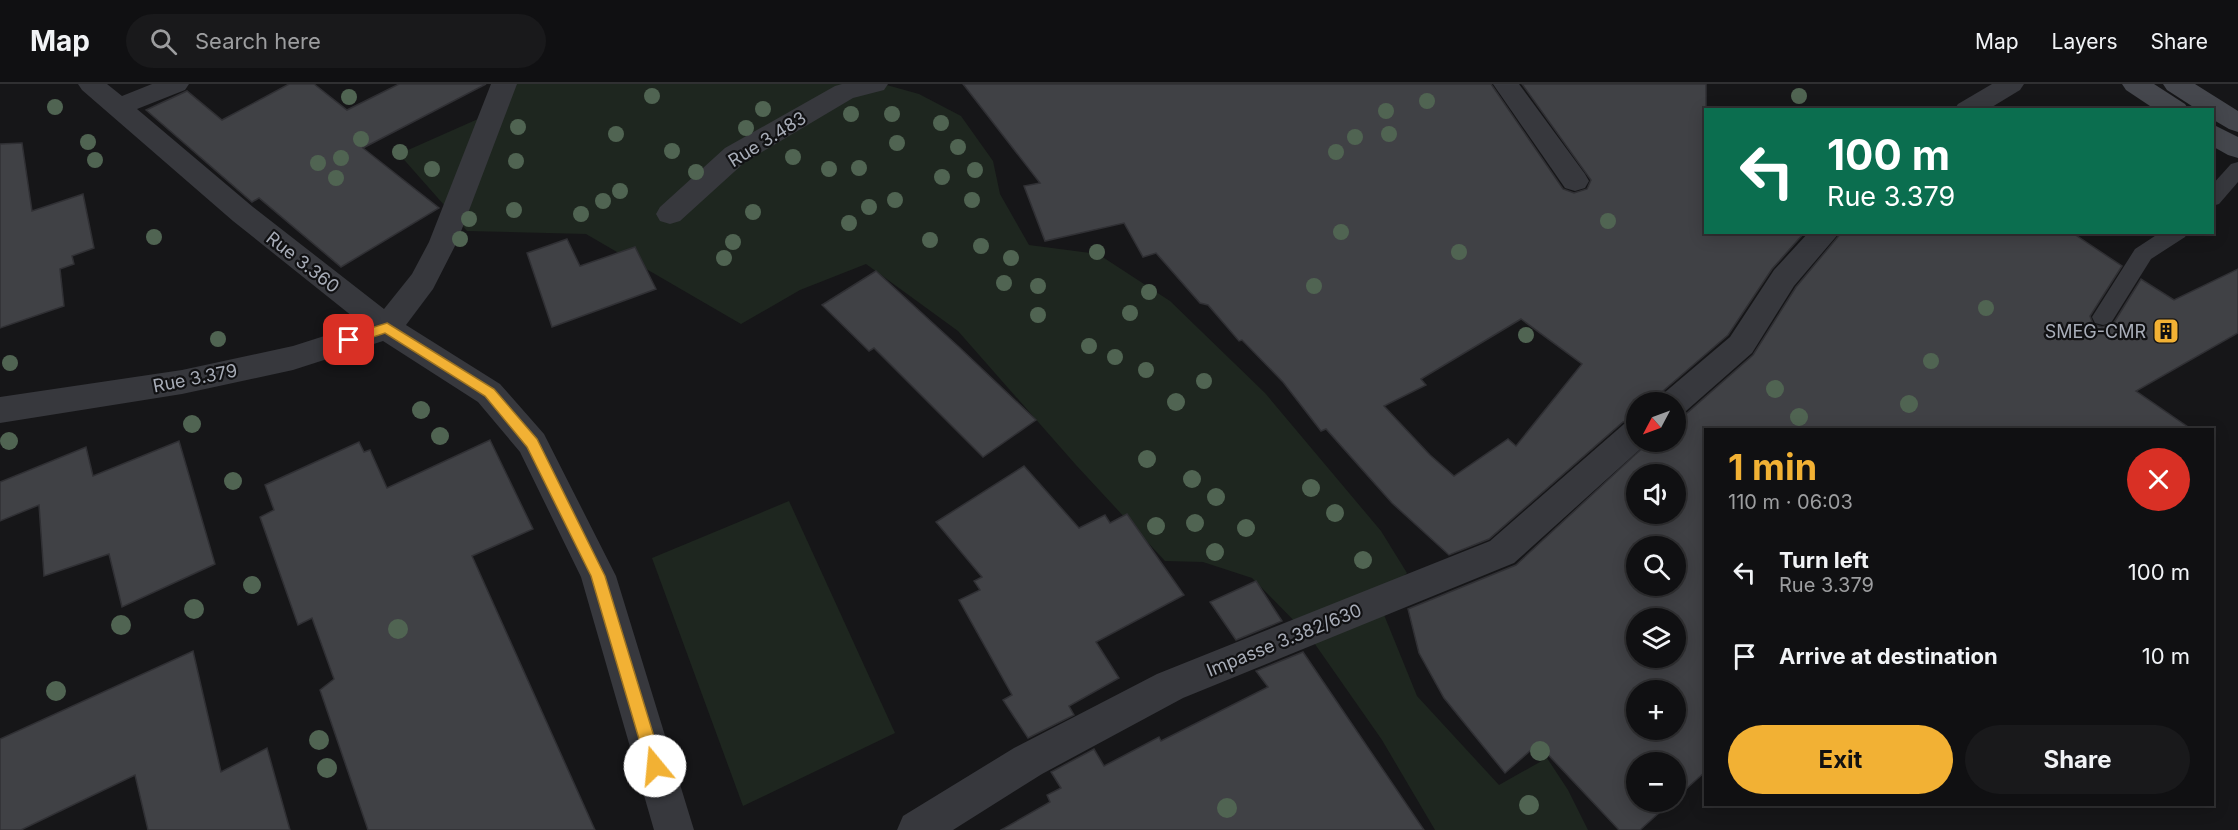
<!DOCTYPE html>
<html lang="en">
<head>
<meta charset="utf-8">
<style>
	:root { --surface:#101012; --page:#19191b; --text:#f1f3f6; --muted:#9c9d9f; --line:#303032; --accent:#f2b134 }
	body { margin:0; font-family:Inter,sans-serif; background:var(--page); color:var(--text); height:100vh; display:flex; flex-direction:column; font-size:22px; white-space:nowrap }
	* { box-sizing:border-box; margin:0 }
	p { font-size:20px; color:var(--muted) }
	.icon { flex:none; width:33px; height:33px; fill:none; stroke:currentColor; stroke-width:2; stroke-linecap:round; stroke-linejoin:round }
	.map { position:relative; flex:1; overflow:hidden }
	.details { position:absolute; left:1704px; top:344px; width:510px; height:378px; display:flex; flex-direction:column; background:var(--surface); border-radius:0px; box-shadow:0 3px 15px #0003,0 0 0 2px var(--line) }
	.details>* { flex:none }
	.top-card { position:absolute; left:1704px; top:24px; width:510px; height:126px; border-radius:0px; box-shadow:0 3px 15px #0003,0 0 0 2px var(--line); background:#0b6e4f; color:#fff; overflow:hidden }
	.needle { width:39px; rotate:229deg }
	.controls { position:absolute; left:1626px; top:308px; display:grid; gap:12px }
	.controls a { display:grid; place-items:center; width:60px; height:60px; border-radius:50%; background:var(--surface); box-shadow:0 3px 15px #0003,0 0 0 2px var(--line); font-size:30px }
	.pin { position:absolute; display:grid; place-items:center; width:51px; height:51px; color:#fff; margin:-26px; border-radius:12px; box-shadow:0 3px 9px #0006 }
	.me { position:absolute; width:66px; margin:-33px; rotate:343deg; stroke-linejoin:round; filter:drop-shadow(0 0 4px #0008) }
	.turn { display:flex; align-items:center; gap:21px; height:126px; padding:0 24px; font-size:27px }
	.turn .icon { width:78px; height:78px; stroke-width:2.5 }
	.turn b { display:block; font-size:42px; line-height:51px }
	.round { display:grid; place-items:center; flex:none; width:63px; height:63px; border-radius:32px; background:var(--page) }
	.headline { display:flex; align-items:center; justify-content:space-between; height:102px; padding:0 24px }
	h1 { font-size:36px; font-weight:700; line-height:45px; color:var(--accent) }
	.action { display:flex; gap:12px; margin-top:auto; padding:12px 24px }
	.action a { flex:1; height:69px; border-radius:36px; background:var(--accent); color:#111; font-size:24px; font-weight:700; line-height:69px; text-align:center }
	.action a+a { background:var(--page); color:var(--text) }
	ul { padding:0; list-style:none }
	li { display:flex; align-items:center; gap:18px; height:84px; padding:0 24px }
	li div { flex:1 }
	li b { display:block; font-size:22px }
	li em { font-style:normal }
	header { display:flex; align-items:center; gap:36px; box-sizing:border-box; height:84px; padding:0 30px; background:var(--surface); border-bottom:2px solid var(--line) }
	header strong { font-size:28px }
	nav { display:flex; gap:33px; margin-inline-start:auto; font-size:21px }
	.search { width:420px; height:54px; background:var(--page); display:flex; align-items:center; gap:15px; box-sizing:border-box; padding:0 21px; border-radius:33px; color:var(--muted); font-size:22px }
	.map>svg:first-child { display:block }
</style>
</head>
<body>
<header>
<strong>Map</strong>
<div class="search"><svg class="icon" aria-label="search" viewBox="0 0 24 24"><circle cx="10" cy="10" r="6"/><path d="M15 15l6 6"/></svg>Search here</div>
<nav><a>Map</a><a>Layers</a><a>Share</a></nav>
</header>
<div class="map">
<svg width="2238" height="746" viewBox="0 0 2238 746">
	<rect width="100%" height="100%" fill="#161618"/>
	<g fill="#1e261f">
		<path d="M501,0H883L919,10L961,32L993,77L1000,110L1029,161L1098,170L1170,217L1265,309L1381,447L1407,489L1378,516L1417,612L1499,701L1547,674L1568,706L1588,746H1435L1382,656L1310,553L1252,494L1203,478L1165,477L1076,381L958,247L866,180L800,206L741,240L586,150L467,147L399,70L496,27Z"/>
		<path d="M789,417L895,649L743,722L652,474Z"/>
	</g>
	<g fill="#404145" stroke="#303034" stroke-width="1.5" fill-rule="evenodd">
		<path d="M289,0H314L347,26L399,0H486L363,64L439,124L341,183L259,114L252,118L146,26L187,7L222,36Z"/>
		<path d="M963,0H1491L1563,105L1574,109L1587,105L1591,96L1522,0H1706V148H1805L1772,185L1728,251L1663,307L1657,318H1636V334L1623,338L1489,455L1449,471L1392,419L1326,345L1321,347L1283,298L1242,256L1239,257L1208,221L1200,219L1156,169L1143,173L1124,139L1045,157L1024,102L1040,99ZM1521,235L1582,280L1516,362L1508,355L1454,392L1430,371L1384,322L1426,301L1421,295Z"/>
		<path d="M22,59L32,127L83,110L94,164L72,172L74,180L60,185L64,222L0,244V60Z"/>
		<path d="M1842,148H2071L2122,182L2090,232L2093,240L2102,243L2113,240L2141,195L2174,216L2238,185V249L2136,307L2191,345H1706V687L1676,714V678H1636V717H1672L1640,746H1619L1538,660L1505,689L1444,614L1419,569L1408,525L1516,481L1650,357H1676V333L1687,329L1753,271L1796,203ZM1636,390H1676V429H1636ZM1636,462H1676V501H1636ZM1636,534H1676V573H1636ZM1636,606H1676V645H1636Z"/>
		<path d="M567,155L580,182L635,163L656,205L552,243L527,169Z"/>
		<path d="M876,187L959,263L1036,336L983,373L874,264L869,267L822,221Z"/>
		<path d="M490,356L533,445L472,472L595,746H368L320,606L334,595L312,534L298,541L260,433L274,426L265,401L359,358L364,368L370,366L387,404Z"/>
		<path d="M179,357L215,480L122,523L109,470L44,492L39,421L0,437V398L86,363L93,392Z"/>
		<path d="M1024,382L1079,444L1105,431L1110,439L1127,430L1184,511L1096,558L1119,594L1069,622L1074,631L1028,654L1003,616L1012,611L959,516L980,506L974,497L982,493L936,438Z"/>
		<path d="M1256,497L1282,537L1236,556L1210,518Z"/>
		<path d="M193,567L221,688L267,664L290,746H148L135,691L21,746H0V655Z"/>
		<path d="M1303,568L1424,746H1001L1050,718L1047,711L1061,704L1051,688L1094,665L1104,682L1159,653L1161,657L1268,603L1256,587Z"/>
	</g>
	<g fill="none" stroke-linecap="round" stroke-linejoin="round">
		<g fill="#37383d" fill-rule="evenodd">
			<path d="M2238,78V98L2219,120L2212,122V101L2231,80Z"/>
			<path d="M2161,148H2188L2185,153L2151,175L2111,239L2103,241L2095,239L2092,233L2135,165Z"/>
		</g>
		<g fill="#37383d" fill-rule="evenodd">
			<path d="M78,0H107L122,12L152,0H189L185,6L137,25L253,123L384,225L412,190L429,158L491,0H517L457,158L433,205L406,241L500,300L544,350L616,492L694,746H654L581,493L520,368L478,318L383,257L293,286L182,310L0,339V313L182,286L293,262L362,240L233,137L82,6Z"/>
			<path d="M842,0H888L884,6L853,14L745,78L680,137L670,140L660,137L656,130L660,123L725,64L835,2Z"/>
			<path d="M1493,0H1519L1585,90L1589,97L1585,104L1575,107L1565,104Z"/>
			<path d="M1992,0H2024L2020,6L1987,26H1954L1958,20Z"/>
			<path d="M1809,148H1840L1794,202L1752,269L1686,327L1676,331V318H1659L1664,309L1730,253L1774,186Z"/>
			<path d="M1636,336V357L1648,358L1514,479L1183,614L1042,690L953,746H897L903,732L1014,664L1157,590L1490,457L1624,340Z"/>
		</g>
		<g fill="#45474d" fill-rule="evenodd">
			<path d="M2122,0H2154L2185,20L2189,26H2156L2126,6Z"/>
			<path d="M2163,0H2195L2238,27V48L2229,45L2212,35V26H2198L2167,6Z"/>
			<path d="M2212,40L2238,53V74L2228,71L2212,62Z"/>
		</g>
	</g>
	<g fill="#506452">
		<circle cx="652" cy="12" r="8"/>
		<circle cx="1799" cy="12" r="8"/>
		<circle cx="349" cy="13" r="8"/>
		<circle cx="1427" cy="17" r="8"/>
		<circle cx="55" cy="23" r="8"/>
		<circle cx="763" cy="25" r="8"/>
		<circle cx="1386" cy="27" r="8"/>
		<circle cx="851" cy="30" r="8"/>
		<circle cx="892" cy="30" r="8"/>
		<circle cx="941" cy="39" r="8"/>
		<circle cx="518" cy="43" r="8"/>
		<circle cx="746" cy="44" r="8"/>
		<circle cx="616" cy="50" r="8"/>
		<circle cx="1389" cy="50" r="8"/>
		<circle cx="1355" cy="53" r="8"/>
		<circle cx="361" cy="55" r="8"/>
		<circle cx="88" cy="58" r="8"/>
		<circle cx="897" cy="59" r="8"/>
		<circle cx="958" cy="63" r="8"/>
		<circle cx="672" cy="67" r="8"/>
		<circle cx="400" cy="68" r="8"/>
		<circle cx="1336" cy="68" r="8"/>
		<circle cx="793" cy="73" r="8"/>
		<circle cx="341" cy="74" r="8"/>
		<circle cx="95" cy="76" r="8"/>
		<circle cx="516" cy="77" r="8"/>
		<circle cx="318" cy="79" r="8"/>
		<circle cx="859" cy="84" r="8"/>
		<circle cx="432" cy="85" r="8"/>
		<circle cx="829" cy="85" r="8"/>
		<circle cx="975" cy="86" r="8"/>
		<circle cx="696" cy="88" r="8"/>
		<circle cx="942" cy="93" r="8"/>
		<circle cx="336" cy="94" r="8"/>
		<circle cx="620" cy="107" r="8"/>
		<circle cx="895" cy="116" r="8"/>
		<circle cx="972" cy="116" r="8"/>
		<circle cx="603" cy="117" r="8"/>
		<circle cx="869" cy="123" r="8"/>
		<circle cx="514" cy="126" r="8"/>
		<circle cx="753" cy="128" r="8"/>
		<circle cx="581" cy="130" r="8"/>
		<circle cx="469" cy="135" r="8"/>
		<circle cx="1608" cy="137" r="8"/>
		<circle cx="849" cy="139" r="8"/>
		<circle cx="1341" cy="148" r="8"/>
		<circle cx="154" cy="153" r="8"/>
		<circle cx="460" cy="155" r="8"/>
		<circle cx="930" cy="156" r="8"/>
		<circle cx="733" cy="158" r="8"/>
		<circle cx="981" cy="162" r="8"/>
		<circle cx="1097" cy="168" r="8"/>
		<circle cx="1459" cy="168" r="8"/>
		<circle cx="724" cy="174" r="8"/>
		<circle cx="1011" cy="174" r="8"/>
		<circle cx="1004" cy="199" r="8"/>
		<circle cx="1038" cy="202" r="8"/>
		<circle cx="1314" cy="202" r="8"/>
		<circle cx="1149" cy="208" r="8"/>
		<circle cx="1986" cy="224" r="8"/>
		<circle cx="1130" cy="229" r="8"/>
		<circle cx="1038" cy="231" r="8"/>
		<circle cx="1526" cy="251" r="8"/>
		<circle cx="218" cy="255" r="8"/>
		<circle cx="1089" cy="262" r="8"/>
		<circle cx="1115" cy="273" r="8"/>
		<circle cx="1931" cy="277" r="8"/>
		<circle cx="10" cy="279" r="8"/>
		<circle cx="1146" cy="286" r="8"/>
		<circle cx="1204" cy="297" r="8"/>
		<circle cx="1775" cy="305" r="9"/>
		<circle cx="1176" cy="318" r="9"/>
		<circle cx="1909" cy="320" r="9"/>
		<circle cx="421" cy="326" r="9"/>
		<circle cx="1799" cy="333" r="9"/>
		<circle cx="192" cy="340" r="9"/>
		<circle cx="440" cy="352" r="9"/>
		<circle cx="9" cy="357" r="9"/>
		<circle cx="1147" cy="375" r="9"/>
		<circle cx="1192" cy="395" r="9"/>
		<circle cx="233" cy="397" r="9"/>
		<circle cx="1311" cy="404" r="9"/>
		<circle cx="1216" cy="413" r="9"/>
		<circle cx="1335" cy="429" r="9"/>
		<circle cx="1195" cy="439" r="9"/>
		<circle cx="1156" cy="442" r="9"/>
		<circle cx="1246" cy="444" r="9"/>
		<circle cx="1215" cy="468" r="9"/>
		<circle cx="1363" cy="476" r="9"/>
		<circle cx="252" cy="501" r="9"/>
		<circle cx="194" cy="525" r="10"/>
		<circle cx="121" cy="541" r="10"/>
		<circle cx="398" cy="545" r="10"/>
		<circle cx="56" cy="607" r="10"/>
		<circle cx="319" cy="656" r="10"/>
		<circle cx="1540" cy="667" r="10"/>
		<circle cx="327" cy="684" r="10"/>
		<circle cx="1529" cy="721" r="10"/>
		<circle cx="1227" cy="724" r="10"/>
	</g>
	<path fill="#f2b134" stroke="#9d7322" stroke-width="1.5" d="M387,239L494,305L537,355L605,492L663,682L660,688L655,690L649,688L647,682L591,492L527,363L485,312L385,249L349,261L343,256L345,252Z"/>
	<defs>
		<g id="building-square" transform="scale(1.35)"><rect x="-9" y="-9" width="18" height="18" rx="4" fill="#f2b134" stroke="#111113"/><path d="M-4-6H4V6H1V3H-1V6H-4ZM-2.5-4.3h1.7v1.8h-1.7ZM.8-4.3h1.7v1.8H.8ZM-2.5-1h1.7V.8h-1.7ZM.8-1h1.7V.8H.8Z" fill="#111"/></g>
	</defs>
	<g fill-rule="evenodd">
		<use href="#building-square" x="2166" y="247"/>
	</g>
	<g text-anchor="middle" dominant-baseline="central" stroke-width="4.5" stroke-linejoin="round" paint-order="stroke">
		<g font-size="18" fill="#a8adb8" stroke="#111113">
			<text transform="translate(767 55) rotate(-32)">Rue 3.483</text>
			<text transform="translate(303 178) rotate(38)">Rue 3.360</text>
			<text transform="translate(195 294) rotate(-11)">Rue 3.379</text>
			<text transform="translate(1284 556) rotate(-22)">Impasse 3.382/630</text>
		</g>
		<g font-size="18" fill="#a8adb8" stroke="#111113" text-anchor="end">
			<text x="2146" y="247">SMEG-CMR</text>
		</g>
	</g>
</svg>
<div class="controls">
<a><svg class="needle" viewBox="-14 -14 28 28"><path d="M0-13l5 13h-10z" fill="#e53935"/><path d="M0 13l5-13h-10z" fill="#9c9d9f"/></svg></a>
<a><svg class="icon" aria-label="sound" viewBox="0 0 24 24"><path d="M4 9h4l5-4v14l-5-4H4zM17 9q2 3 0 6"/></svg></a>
<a><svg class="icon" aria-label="search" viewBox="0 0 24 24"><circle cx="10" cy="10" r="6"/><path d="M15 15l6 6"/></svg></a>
<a><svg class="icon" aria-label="layers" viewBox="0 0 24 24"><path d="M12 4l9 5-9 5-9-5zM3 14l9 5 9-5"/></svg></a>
<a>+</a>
<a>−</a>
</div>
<div class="pin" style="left:349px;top:256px;background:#d93025"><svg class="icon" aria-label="arrive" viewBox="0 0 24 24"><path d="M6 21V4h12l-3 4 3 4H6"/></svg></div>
<svg class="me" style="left:655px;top:682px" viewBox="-20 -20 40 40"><circle r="19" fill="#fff"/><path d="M0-13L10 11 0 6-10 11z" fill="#f2b134"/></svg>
<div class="top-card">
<div class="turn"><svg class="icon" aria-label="left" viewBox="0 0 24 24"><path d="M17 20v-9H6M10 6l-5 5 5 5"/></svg><div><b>100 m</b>Rue 3.379</div></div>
</div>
<section class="details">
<div class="headline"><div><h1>1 min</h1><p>110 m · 06:03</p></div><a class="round" style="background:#d93025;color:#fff"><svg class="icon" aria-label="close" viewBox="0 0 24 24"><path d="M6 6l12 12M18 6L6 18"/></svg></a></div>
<ul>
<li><svg class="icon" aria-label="left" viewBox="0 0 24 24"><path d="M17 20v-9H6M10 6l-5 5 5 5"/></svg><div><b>Turn left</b><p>Rue 3.379</p></div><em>100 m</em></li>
<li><svg class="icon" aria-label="arrive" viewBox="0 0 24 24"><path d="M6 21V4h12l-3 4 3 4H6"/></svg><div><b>Arrive at destination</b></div><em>10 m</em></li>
</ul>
<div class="action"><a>Exit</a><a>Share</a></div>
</section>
</div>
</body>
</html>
